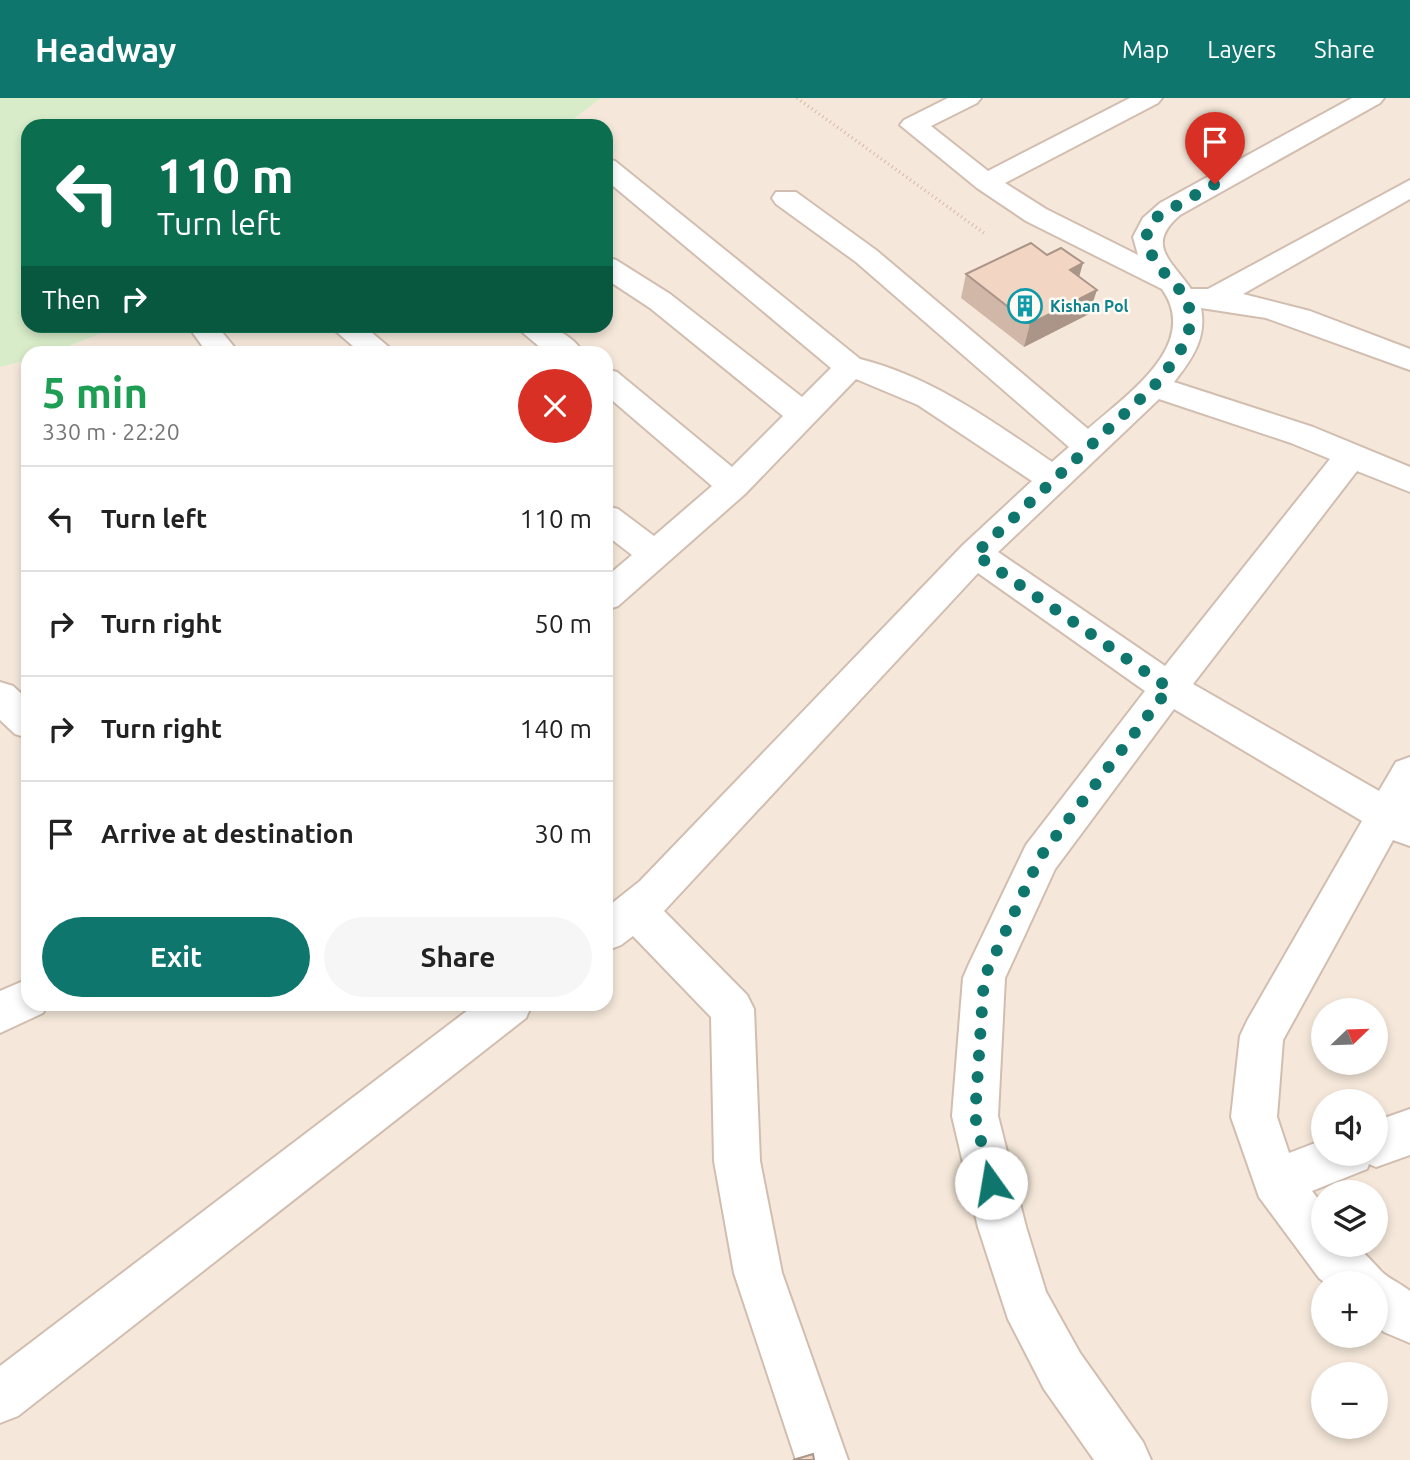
<!DOCTYPE html>
<html lang="en">
<head>
<meta charset="utf-8">
<style>
	:root { --surface:#fff; --page:#f6f6f6; --text:#222; --muted:#767676; --line:#e0e0e0; --accent:#0f766e }
	body { margin:0; font-family:Ubuntu,sans-serif; background:var(--page); color:var(--text); height:100vh; display:flex; flex-direction:column; font-size:26px; white-space:nowrap }
	* { box-sizing:border-box; margin:0 }
	p { font-size:23px; color:var(--muted) }
	.icon { flex:none; width:38px; height:38px; fill:none; stroke:currentColor; stroke-width:2; stroke-linecap:round; stroke-linejoin:round }
	.map { position:relative; flex:1; overflow:hidden }
	.sheet { position:absolute; left:21px; top:248px; width:592px; height:665px; display:flex; flex-direction:column; background:var(--surface); border-radius:21px; box-shadow:0 4px 10px #0003 }
	.sheet>* { flex:none }
	.top-card { position:absolute; left:21px; top:21px; width:592px; height:214px; border-radius:21px; box-shadow:0 4px 10px #0003; background:#0b6e4f; color:#fff; overflow:hidden }
	.needle { width:46px; rotate:67deg }
	.tools { position:absolute; left:1311px; top:900px; display:grid; gap:14px }
	.tools a { display:grid; place-items:center; width:77px; height:77px; border-radius:50%; background:var(--surface); box-shadow:0 4px 10px #0003; font-size:35px }
	.pin { position:absolute; display:grid; place-items:center; width:60px; height:60px; color:#fff; margin:-72px -30px; border-radius:50% 50% 50% 0; rotate:-45deg; box-shadow:0 0 7px #0007 }
	.pin .icon { rotate:45deg }
	.me { position:absolute; width:77px; margin:-38px; rotate:347deg; stroke-linejoin:round; filter:drop-shadow(0 0 5px #0008) }
	.turn { display:flex; align-items:center; gap:24px; height:147px; padding:0 21px; font-size:32px }
	.turn .icon { width:91px; height:91px; stroke-width:2.5 }
	.turn b { display:block; font-size:49px; line-height:60px }
	.then { display:flex; align-items:center; height:66px; padding:0 21px; background:#0003; gap:14px; font-size:26px }
	.round { display:grid; place-items:center; flex:none; width:74px; height:74px; border-radius:37px; background:var(--page) }
	.head { display:flex; align-items:center; justify-content:space-between; height:119px; padding:0 21px }
	h1 { font-size:42px; font-weight:700; line-height:52px; color:#1e9e55 }
	.primary-button { display:flex; gap:14px; margin-top:auto; padding:14px 21px }
	.primary-button a { flex:1; height:80px; border-radius:42px; background:var(--accent); color:#fff; font-size:28px; font-weight:700; line-height:80px; text-align:center }
	.primary-button a+a { background:var(--page); color:var(--text) }
	ul { padding:0; list-style:none }
	li { display:flex; align-items:center; gap:21px; height:105px; padding:0 21px; border-top:2px solid var(--line) }
	li div { flex:1 }
	li b { display:block; font-size:26px }
	li em { font-style:normal }
	header { display:flex; align-items:center; gap:42px; box-sizing:border-box; height:98px; padding:0 35px; background:var(--accent); color:#fff }
	header strong { font-size:33px }
	nav { display:flex; gap:38px; margin-inline-start:auto; font-size:24px }
	.map>svg:first-child { display:block }
</style>
</head>
<body>
<header>
<strong>Headway</strong>
<nav><a>Map</a><a>Layers</a><a>Share</a></nav>
</header>
<div class="map">
<svg width="1410" height="1362" viewBox="0 0 1410 1362">
	<rect width="100%" height="100%" fill="#fdf6ec"/>
	<path fill="#f5e8da" fill-rule="evenodd" d="M601,0H1410V1362H0V269L28,262V906H606V256L51,255L120,228H606V28H565ZM1323,912H1376V964H1323ZM1323,1003H1376V1055H1323ZM1323,1094H1376V1146H1323ZM1323,1185H1376V1237H1323ZM1323,1276H1376V1328H1323Z"/>
	<path fill="#d8ecc9" d="M0,0H601L565,28H28V228H120L51,255L28,256V262L0,269Z"/>
	<g fill="none" stroke-linecap="round" stroke-linejoin="round">
		<g stroke="#d1beb0" stroke-width="4">
			<g id="minor">
				<path d="M948,0H981L977,5L931,28L988,73L1130,0H1162L1158,5L1005,85L1046,111L1138,157L1133,139L1143,120L1160,105L1352,0H1384L1380,5L1180,117C1145,147 1171,162 1191,191H1208L1410,82V101L1243,196L1310,213L1410,251V272L1266,220L1201,210C1207,240 1192,261 1174,284L1313,329L1410,369V394L1357,373L1193,586L1379,693L1396,664L1410,659V748L1393,742L1283,942L1277,1019L1289,1055L1323,1042V1055H1376V1023L1410,1011V1057L1376,1069L1369,1066L1367,1071L1312,1093L1323,1107V1146C1358,1146 1358,1148 1381,1173C1386,1179 1403,1187 1410,1193V1245L1384,1234L1376,1227V1185H1325L1319,1180L1259,1099L1231,1019L1240,938L1247,923L1362,723L1174,611L1055,771L1005,880L998,1018L1026,1129L1046,1194L1080,1255L1143,1344L1151,1362H1094L1044,1291L1008,1221L978,1129L952,1018L963,880L969,866L1026,747L1145,593L978,475L664,813L747,897L754,911L760,1063L782,1175L848,1362H796L734,1175L714,1063L711,919L633,838L621,847L606,853V810L640,783L963,447L1032,383L918,307L856,281L745,396L618,508L606,512V479L632,457L606,437V408L618,411L654,438L712,388L606,297V271L617,274L732,369L783,318L650,210L606,181V159L616,162L670,196L802,299L831,270L606,82V61L615,63L860,261C932,279 992,323 1052,364L1069,349L856,164L776,106L772,100L776,94H796L876,152L1088,331C1125,298 1202,247 1162,191L1026,123L977,90L900,27L904,22ZM1159,301L1291,345L1330,361L1165,568L998,454Z"/>
				<path d="M188,228H217L240,256H208Z"/>
				<path d="M330,228H364L397,256H362Z"/>
				<path d="M515,228C542,226 568,230 584,256H548Z"/>
				<path d="M0,584L13,588L28,602V640L15,636L0,622Z"/>
				<path d="M28,881V906H47L43,915L0,935V893Z"/>
				<path d="M476,906H532L526,920L18,1318L0,1325V1268Z"/>
			</g>
		</g>
		<path stroke="#d9b8a5" stroke-width="3.5" stroke-dasharray="1 3.5" stroke-linecap="butt" d="M797,0L984,135"/>
		<use href="#minor" fill="#fff" fill-rule="evenodd"/>
	</g>
	<path fill="#d1b7a8" d="M966,176L1079,179L1089,216L1024,249L961,200Z"/>
	<g fill="#aa9588">
		<path d="M1083,165L1076,190L1070,172Z"/>
		<path d="M1097,192L1089,216L1024,249L1030,226Z"/>
	</g>
	<g fill="#f3d5c3" stroke="#aa9588" stroke-width="2">
		<path d="M1031,145L1047,157L1061,150L1083,165L1070,172L1097,192L1030,226L966,176Z"/>
		<path d="M813,1356L814,1362H793Z"/>
	</g>
	<g fill="none" stroke-linecap="round" stroke-linejoin="round">
		<path stroke="#0f766e" stroke-width="12" stroke-dasharray="0 21.6" d="M991,1085L975,1018L984,880L1040,759L1169,590L975,456L1154,288C1173,264 1201,234 1186,201C1181,191 1169,181 1162,172C1152,160 1146,148 1147,133L1158,118L1215,86"/>
	</g>
	<defs>
		<g id="building-ring" transform="scale(1.75)"><circle r="9.5" fill="#fffaf3" stroke="#0f9aa8" stroke-width="1.5"/><path d="M-4-6H4V6H1V3H-1V6H-4ZM-2.5-4.3h1.7v1.8h-1.7ZM.8-4.3h1.7v1.8H.8ZM-2.5-1h1.7V.8h-1.7ZM.8-1h1.7V.8H.8Z" fill="#0f9aa8"/></g>
	</defs>
	<g fill-rule="evenodd">
		<use href="#building-ring" x="1025" y="208"/>
	</g>
	<g text-anchor="middle" dominant-baseline="central" stroke-width="5" stroke-linejoin="round" paint-order="stroke">
		<g font-size="16" font-weight="bold" fill="#0d838f" stroke="#fffaf3" text-anchor="start">
			<text x="1050" y="208">Kishan Pol</text>
		</g>
	</g>
</svg>
<div class="tools">
<a><svg class="needle" viewBox="-14 -14 28 28"><path d="M0-13l5 13h-10z" fill="#e53935"/><path d="M0 13l5-13h-10z" fill="#767676"/></svg></a>
<a><svg class="icon" aria-label="sound" viewBox="0 0 24 24"><path d="M4 9h4l5-4v14l-5-4H4zM17 9q2 3 0 6"/></svg></a>
<a><svg class="icon" aria-label="layers" viewBox="0 0 24 24"><path d="M12 4l9 5-9 5-9-5zM3 14l9 5 9-5"/></svg></a>
<a>+</a>
<a>−</a>
</div>
<div class="pin" style="left:1215px;top:86px;background:#d93025"><svg class="icon" aria-label="arrive" viewBox="0 0 24 24"><path d="M6 21V4h12l-3 4 3 4H6"/></svg></div>
<svg class="me" style="left:991px;top:1085px" viewBox="-20 -20 40 40"><circle r="19" fill="#fff"/><path d="M0-13L10 11 0 6-10 11z" fill="#0f766e"/></svg>
<div class="top-card">
<div class="turn"><svg class="icon" aria-label="left" viewBox="0 0 24 24"><path d="M17 20v-9H6M10 6l-5 5 5 5"/></svg><div><b>110 m</b>Turn left</div></div>
<div class="then">Then<svg class="icon" aria-label="right" viewBox="0 0 24 24"><path d="M7 20v-9h11M14 6l5 5-5 5"/></svg></div>
</div>
<section class="sheet">
<div class="head"><div><h1>5 min</h1><p>330 m · 22:20</p></div><a class="round" style="background:#d93025;color:#fff"><svg class="icon" aria-label="close" viewBox="0 0 24 24"><path d="M6 6l12 12M18 6L6 18"/></svg></a></div>
<ul>
<li><svg class="icon" aria-label="left" viewBox="0 0 24 24"><path d="M17 20v-9H6M10 6l-5 5 5 5"/></svg><div><b>Turn left</b></div><em>110 m</em></li>
<li><svg class="icon" aria-label="right" viewBox="0 0 24 24"><path d="M7 20v-9h11M14 6l5 5-5 5"/></svg><div><b>Turn right</b></div><em>50 m</em></li>
<li><svg class="icon" aria-label="right" viewBox="0 0 24 24"><path d="M7 20v-9h11M14 6l5 5-5 5"/></svg><div><b>Turn right</b></div><em>140 m</em></li>
<li><svg class="icon" aria-label="arrive" viewBox="0 0 24 24"><path d="M6 21V4h12l-3 4 3 4H6"/></svg><div><b>Arrive at destination</b></div><em>30 m</em></li>
</ul>
<div class="primary-button"><a>Exit</a><a>Share</a></div>
</section>
</div>
</body>
</html>
